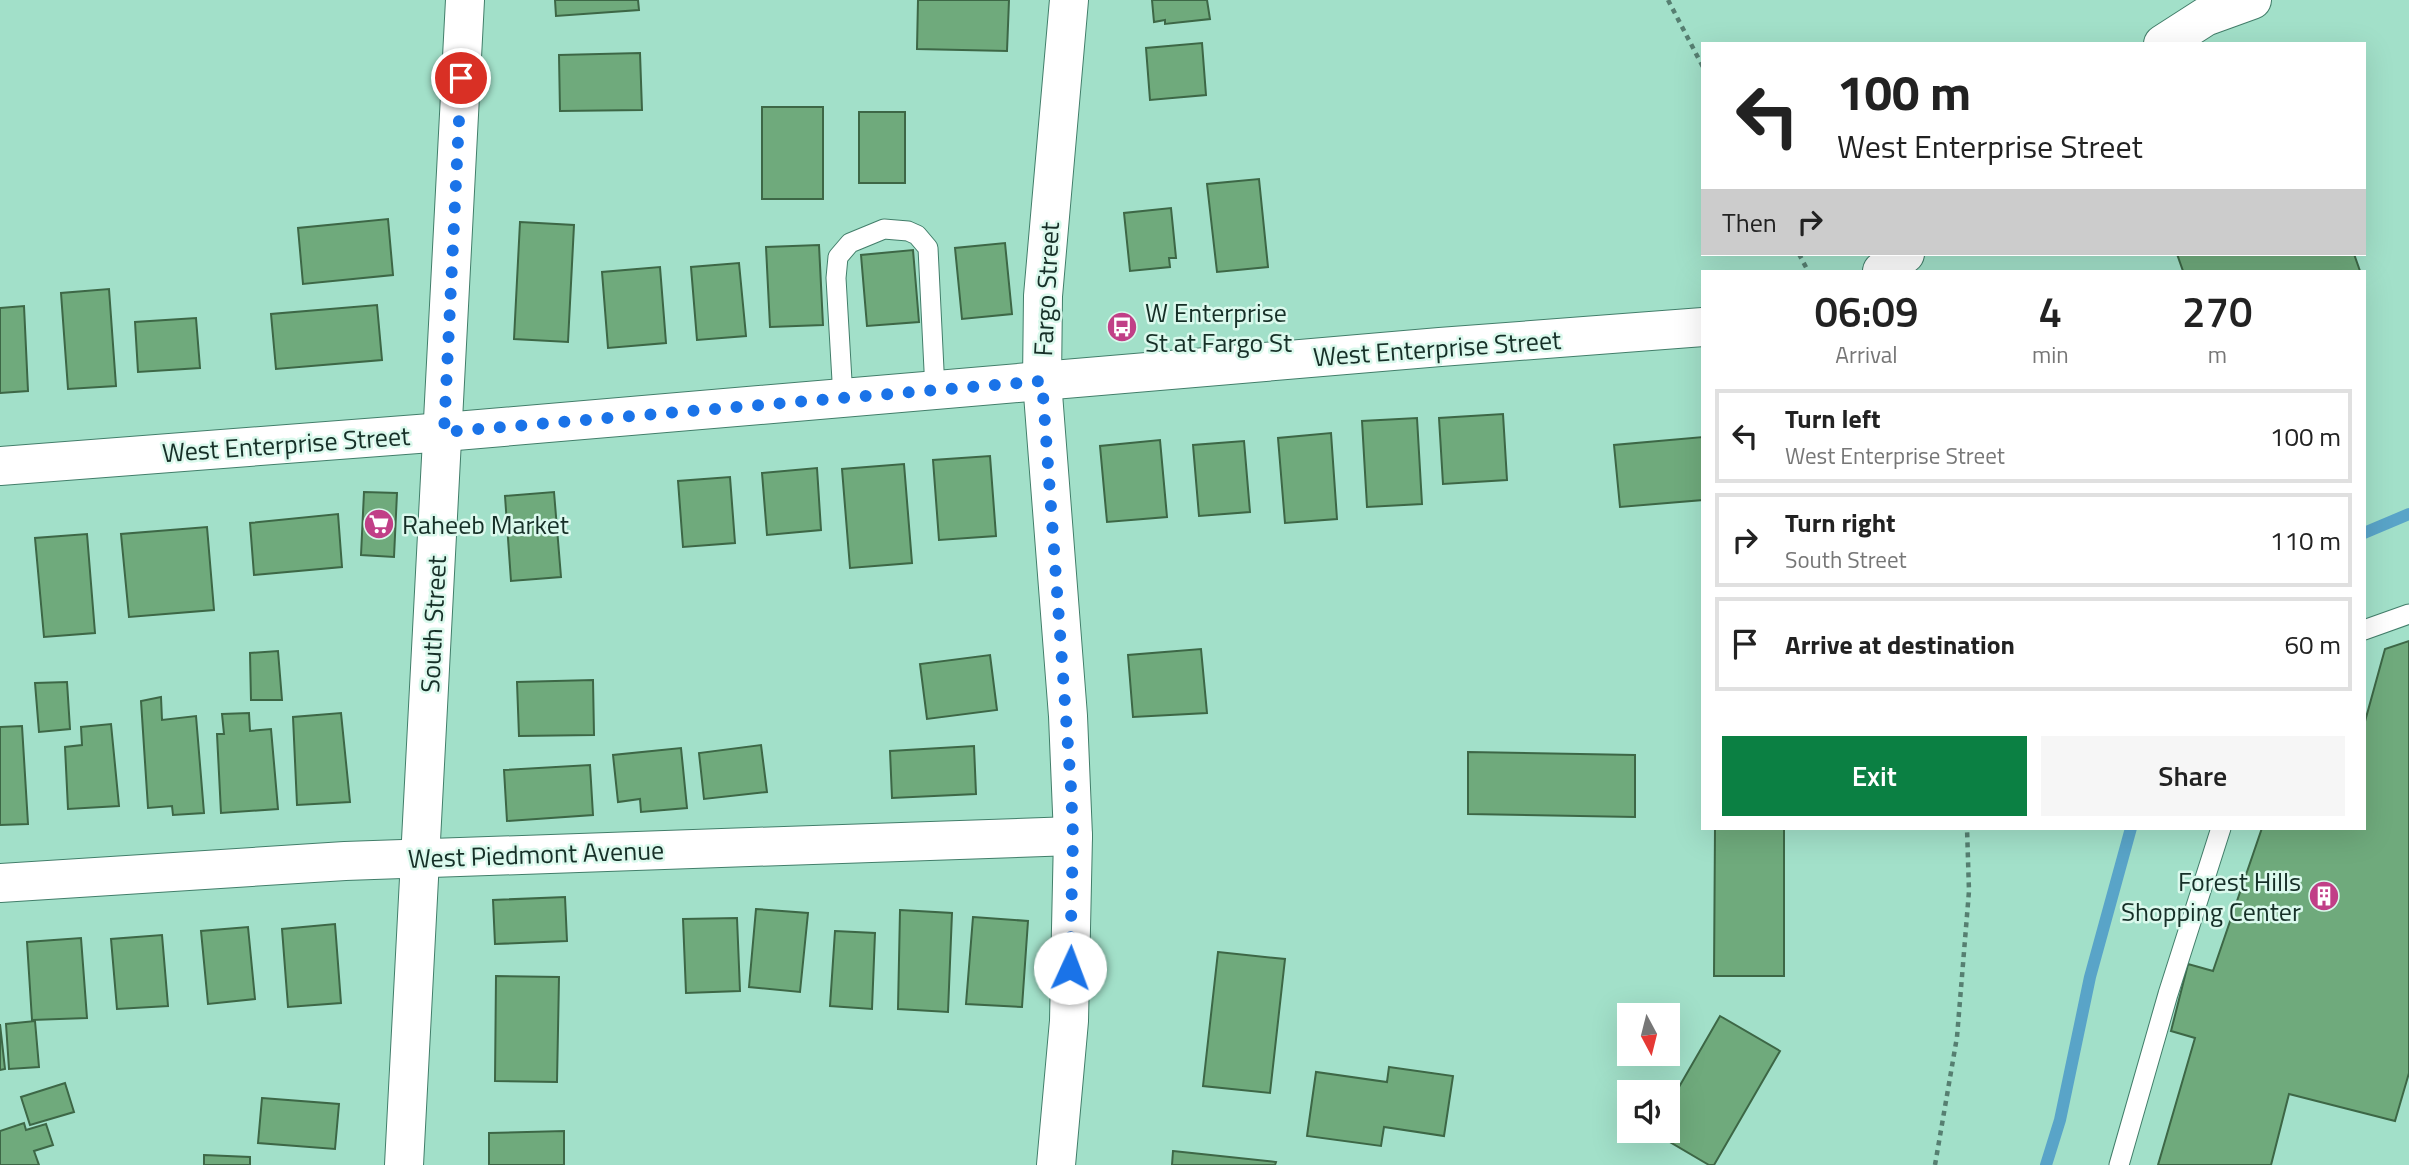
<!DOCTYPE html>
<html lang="en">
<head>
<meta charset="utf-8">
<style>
	:root { --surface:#fff; --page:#f6f6f6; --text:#222; --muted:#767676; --line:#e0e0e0; --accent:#0b8043 }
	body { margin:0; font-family:"Titillium Web",sans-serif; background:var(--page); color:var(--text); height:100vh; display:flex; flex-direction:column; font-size:26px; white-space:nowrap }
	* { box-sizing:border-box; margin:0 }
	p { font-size:23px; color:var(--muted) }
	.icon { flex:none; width:38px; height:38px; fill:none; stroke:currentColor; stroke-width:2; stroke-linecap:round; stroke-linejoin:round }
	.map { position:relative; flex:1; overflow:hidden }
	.panel { position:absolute; left:1701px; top:270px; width:665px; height:560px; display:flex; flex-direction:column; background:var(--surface); border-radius:0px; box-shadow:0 7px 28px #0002 }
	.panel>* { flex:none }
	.hud { position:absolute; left:1701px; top:42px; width:665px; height:214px; border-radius:0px; box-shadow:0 7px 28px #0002; background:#fff; color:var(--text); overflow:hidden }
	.needle { width:46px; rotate:173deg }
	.fabs { position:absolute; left:1617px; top:1003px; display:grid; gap:14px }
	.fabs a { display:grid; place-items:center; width:63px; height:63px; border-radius:0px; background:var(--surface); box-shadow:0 7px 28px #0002; font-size:35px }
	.pin { position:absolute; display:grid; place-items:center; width:60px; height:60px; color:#fff; margin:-30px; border:4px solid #fff; border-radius:50%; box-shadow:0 2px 7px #0007 }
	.me { position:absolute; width:77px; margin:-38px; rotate:2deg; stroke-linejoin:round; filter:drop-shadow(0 0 5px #0008) }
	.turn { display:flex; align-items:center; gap:24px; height:147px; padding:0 21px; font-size:32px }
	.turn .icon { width:91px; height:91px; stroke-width:2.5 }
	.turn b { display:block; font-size:49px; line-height:60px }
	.then { display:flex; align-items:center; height:66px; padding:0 21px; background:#0003; gap:14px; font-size:26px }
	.eta { display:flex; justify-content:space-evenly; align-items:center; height:119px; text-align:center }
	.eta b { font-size:42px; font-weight:600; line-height:49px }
	.button { display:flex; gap:14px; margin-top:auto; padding:14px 21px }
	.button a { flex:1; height:80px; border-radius:0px; background:var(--accent); color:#fff; font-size:28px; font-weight:600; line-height:80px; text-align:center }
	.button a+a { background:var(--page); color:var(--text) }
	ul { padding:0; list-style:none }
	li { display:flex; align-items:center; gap:21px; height:94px; margin:0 14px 10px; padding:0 7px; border:4px solid var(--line); border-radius:0px }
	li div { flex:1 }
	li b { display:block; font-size:26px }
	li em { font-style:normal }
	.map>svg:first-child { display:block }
</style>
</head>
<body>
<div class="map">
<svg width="2409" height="1165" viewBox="0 0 2409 1165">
	<rect width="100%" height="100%" fill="#a2e0c9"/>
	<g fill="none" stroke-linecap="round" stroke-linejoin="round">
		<g stroke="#59a4c8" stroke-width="12">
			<path d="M2364,533L2409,514"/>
			<path d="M2046,1165L2060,1120L2090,977L2131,828"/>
		</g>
	</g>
	<g fill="#6faa7c" stroke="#3d6746" stroke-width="2">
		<path d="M555,0H638L639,10L556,16Z"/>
		<path d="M918,0H1009L1007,51L917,49Z"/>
		<path d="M1152,0H1207L1210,19L1165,24V20L1154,22Z"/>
		<path d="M1202,43L1206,95L1150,100L1146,48Z"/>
		<path d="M640,53L642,110L560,111L559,55Z"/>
		<rect x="762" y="107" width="61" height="92"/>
		<rect x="859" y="112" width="46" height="71"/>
		<path d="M1259,179L1268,267L1217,272L1207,184Z"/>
		<path d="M1171,208L1176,258H1169L1170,267L1130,271L1124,213Z"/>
		<path d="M388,219L393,275L303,284L298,228Z"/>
		<path d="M520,222L574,225L568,342L514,339Z"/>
		<path d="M1005,243L1012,314L962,319L955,248Z"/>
		<path d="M819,245L823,325L770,327L766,247Z"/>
		<path d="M913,250L919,322L867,326L861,255Z"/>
		<path d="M2177,254H2354L2360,271H2183Z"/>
		<path d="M739,263L746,336L697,340L691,267Z"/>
		<path d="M660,267L666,343L608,348L602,272Z"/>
		<path d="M109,289L116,386L68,389L61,293Z"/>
		<path d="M377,305L382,360L276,369L271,314Z"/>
		<path d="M24,306L28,391L0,393V308Z"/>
		<path d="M196,318L200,368L138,372L135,322Z"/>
		<path d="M1503,414L1507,480L1443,484L1439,418Z"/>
		<path d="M1417,418L1422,504L1367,507L1362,421Z"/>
		<path d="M1331,433L1337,519L1285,523L1278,438Z"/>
		<path d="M1703,437V500L1620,507L1614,445Z"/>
		<path d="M1160,440L1167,517L1107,522L1100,446Z"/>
		<path d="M1244,441L1250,512L1199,516L1193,445Z"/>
		<path d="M990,456L996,536L939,540L933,460Z"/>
		<path d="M904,464L912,563L850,568L842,469Z"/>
		<path d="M817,468L821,530L767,535L762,473Z"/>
		<path d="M730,477L735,543L683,547L678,481Z"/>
		<path d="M364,492L397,493L394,557L361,555Z"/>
		<path d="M554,492L561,577L511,581L505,496Z"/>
		<path d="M338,514L342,567L254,575L250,523Z"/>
		<path d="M207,527L214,610L129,617L121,534Z"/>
		<path d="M87,534L95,633L44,637L35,538Z"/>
		<path d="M2409,641V1073L2395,1121L2289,1094L2271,1165H2158L2195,1038L2171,1031L2188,964L2213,971L2262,828H2364V725L2385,649Z"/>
		<path d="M1201,649L1207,713L1133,717L1128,655Z"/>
		<path d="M278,651L282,700H251L250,653Z"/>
		<path d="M990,655L997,710L927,719L920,664Z"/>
		<path d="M593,680L594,735L519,736L517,682Z"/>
		<path d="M67,682L70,729L39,732L35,683Z"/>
		<path d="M161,697L162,720L196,716L204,813L173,815L172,806L148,808L141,701Z"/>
		<path d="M249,713L250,731L271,729L278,809L221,813L217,734H224L222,714Z"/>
		<path d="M341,713L350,802L297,805L293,717Z"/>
		<path d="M111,724L119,806L68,809L65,747L82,745L81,727Z"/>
		<path d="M22,726L28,824L0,825V727Z"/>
		<path d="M761,745L767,792L704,799L699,753Z"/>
		<path d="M974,746L976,794L892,798L890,751Z"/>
		<path d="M681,748L687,808L641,812L640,799L618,802L613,755Z"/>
		<path d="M1468,752L1635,755V817L1468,814Z"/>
		<path d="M590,765L593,815L507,821L504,770Z"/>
		<path d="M1715,828H1784V976H1714Z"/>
		<path d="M565,897L567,941L495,944L493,900Z"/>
		<path d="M756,909L808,913L800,992L749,987Z"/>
		<path d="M900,910L952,913L948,1012L898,1009Z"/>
		<path d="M973,917L1028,921L1022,1007L966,1004Z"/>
		<path d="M737,918L740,991L686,993L683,919Z"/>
		<path d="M335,924L341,1003L288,1007L282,929Z"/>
		<path d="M248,927L255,999L208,1004L201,931Z"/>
		<path d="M835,931L875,933L872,1009L830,1006Z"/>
		<path d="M162,935L168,1006L117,1009L111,939Z"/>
		<path d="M81,938L87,1018L32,1020L27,942Z"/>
		<path d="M1218,952L1285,959L1270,1093L1203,1086Z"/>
		<path d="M496,976L559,977L557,1082L495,1081Z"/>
		<path d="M1720,1016L1780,1051L1714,1165H1709L1653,1132L1668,1130V1106Z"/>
		<path d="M35,1021L39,1067L9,1069L6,1024Z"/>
		<path d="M0,1024L5,1069L0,1070Z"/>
		<path d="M1389,1067L1453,1076L1444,1136L1384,1127L1381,1146L1307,1136L1316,1072L1387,1082Z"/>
		<path d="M65,1083L74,1112L30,1125L21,1097Z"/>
		<path d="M262,1098L339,1104L335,1149L258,1143Z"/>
		<path d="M24,1123L26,1130L46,1124L53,1145L34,1151L39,1165H0V1131Z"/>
		<path d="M564,1131V1165H489V1133Z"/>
		<path d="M1173,1151L1276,1162L1275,1165H1172Z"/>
		<path d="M204,1155L250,1157V1165H204Z"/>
	</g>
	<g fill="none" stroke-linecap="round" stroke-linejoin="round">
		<g stroke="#427e6a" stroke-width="21">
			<g id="service">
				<path d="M843,398L836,278L838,257L850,243L884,229L908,231L917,235L928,248L935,390"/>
				<path d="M2364,630L2409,614"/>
				<path d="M2119,1165L2168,994L2221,828"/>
			</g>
		</g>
		<g stroke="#427e6a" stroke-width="40">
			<g id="minor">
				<path d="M0,883L345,861L1073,836"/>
				<path d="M404,1165L465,0"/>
				<path d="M1056,1165L1069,1021L1073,836L1068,716L1042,381L1043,296L1069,0"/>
			</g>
		</g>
		<g stroke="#427e6a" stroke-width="40">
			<g id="tertiary">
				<path d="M2163,44L2205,17L2252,0"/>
				<path d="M1882,271L1905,254"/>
				<path d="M0,466L444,432L1440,347L1703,327"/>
			</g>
		</g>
		<g stroke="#567f71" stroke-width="4.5" stroke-dasharray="5 5" stroke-linecap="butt">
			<path d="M1668,0L1703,67"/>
			<path d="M1799,254L1808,271"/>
			<path d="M1935,1165L1957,1037L1969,891L1967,828"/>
		</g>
		<use href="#service" stroke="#fff" stroke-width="19"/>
		<use href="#minor" stroke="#fff" stroke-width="38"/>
		<use href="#tertiary" stroke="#fff" stroke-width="38"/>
	</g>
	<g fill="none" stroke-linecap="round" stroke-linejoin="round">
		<path stroke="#1a73e8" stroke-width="12" stroke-dasharray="0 21.6" d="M461,78L444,432L1042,381L1071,788L1073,836L1070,968"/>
	</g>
	<defs>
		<g id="bus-disc" transform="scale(1.575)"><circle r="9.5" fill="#c13f87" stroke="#dbf9ed"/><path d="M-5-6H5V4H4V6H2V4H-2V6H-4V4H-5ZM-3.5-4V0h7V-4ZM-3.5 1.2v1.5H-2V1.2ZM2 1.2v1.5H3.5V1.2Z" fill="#fff"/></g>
		<g id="supermarket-disc" transform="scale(1.575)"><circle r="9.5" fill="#c13f87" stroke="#dbf9ed"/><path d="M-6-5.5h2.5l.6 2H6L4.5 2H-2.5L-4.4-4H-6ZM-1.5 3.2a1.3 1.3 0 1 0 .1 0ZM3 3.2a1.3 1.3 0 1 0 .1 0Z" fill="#fff"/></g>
		<g id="building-disc" transform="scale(1.575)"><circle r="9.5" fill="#c13f87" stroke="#dbf9ed"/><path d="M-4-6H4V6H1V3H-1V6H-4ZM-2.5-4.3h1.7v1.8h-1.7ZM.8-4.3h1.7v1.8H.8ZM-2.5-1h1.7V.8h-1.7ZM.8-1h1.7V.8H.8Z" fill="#fff"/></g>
	</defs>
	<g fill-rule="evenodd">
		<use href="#bus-disc" x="1122" y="327"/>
		<use href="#supermarket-disc" x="379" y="524"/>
		<use href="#building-disc" x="2324" y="896"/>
	</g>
	<g text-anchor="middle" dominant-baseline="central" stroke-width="5" stroke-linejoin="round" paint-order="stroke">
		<g font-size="26" fill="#162f27" stroke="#dbf9ed">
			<text transform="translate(1046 289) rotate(-87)">Fargo Street</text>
			<text transform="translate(1437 348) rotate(-4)">West Enterprise Street</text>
			<text transform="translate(286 444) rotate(-4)">West Enterprise Street</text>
			<text transform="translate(433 624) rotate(-87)">South Street</text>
			<text transform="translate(536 854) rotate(-2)">West Piedmont Avenue</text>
		</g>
		<g font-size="26" fill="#162f27" stroke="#dbf9ed" text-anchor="start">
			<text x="1145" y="312">W Enterprise<tspan x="1145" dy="30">St at Fargo St</tspan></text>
			<text x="402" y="524">Raheeb Market</text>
			<text x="2301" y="881" text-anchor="end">Forest Hills<tspan x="2301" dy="30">Shopping Center</tspan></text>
		</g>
	</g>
</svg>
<div class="fabs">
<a><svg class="needle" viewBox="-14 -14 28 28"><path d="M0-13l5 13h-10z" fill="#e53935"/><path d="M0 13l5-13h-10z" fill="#767676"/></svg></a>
<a><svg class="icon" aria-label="sound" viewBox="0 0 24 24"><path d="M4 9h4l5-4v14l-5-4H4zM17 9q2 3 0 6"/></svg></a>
</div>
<div class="pin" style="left:461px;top:78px;background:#d93025"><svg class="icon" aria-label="arrive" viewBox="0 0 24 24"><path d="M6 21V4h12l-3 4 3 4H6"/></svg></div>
<svg class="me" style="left:1070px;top:968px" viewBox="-20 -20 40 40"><circle r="19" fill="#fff"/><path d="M0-13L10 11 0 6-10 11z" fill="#1a73e8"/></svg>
<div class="hud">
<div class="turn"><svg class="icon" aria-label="left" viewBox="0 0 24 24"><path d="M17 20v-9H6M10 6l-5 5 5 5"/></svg><div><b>100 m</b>West Enterprise Street</div></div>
<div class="then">Then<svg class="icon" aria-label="right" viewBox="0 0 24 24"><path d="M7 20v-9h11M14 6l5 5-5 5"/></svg></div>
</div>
<section class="panel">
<div class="eta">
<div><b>06:09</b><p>Arrival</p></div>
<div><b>4</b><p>min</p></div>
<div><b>270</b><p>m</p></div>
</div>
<ul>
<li><svg class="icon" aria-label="left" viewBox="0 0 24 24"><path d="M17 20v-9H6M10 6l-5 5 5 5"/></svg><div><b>Turn left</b><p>West Enterprise Street</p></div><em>100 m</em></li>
<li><svg class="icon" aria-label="right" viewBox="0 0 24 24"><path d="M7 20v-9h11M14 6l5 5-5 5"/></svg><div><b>Turn right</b><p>South Street</p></div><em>110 m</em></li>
<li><svg class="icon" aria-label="arrive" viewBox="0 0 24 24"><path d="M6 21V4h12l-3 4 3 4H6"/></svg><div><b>Arrive at destination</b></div><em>60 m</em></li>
</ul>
<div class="button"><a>Exit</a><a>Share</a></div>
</section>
</div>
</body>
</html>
